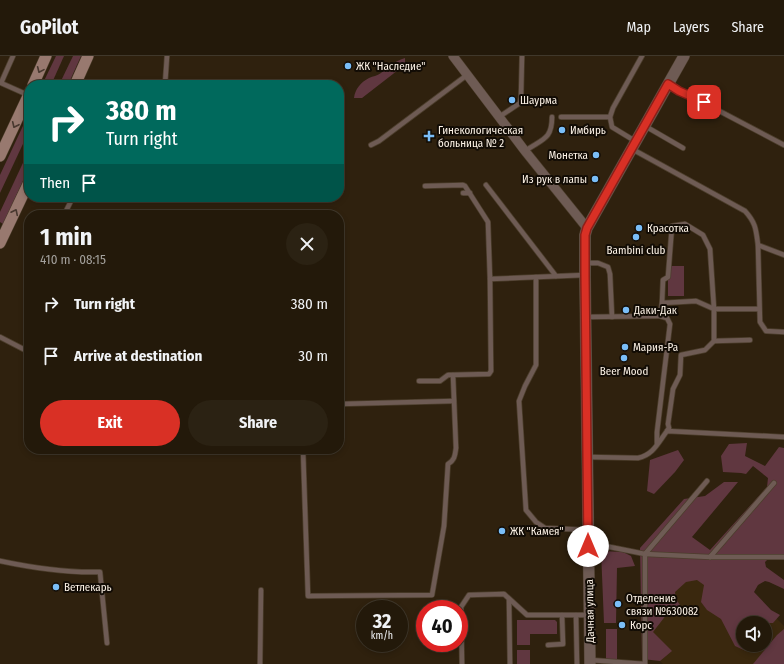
<!DOCTYPE html>
<html lang="en">
<head>
<meta charset="utf-8">
<style>
	:root { --surface:#23190a; --page:#2b2213; --text:#f1f3f6; --muted:#a3a09c; --line:#40382b; --accent:#d93025 }
	body { margin:0; font-family:"Fira Sans Condensed",sans-serif; background:var(--page); color:var(--text); height:100vh; display:flex; flex-direction:column; font-size:15px; white-space:nowrap }
	* { box-sizing:border-box; margin:0 }
	p { font-size:13px; color:var(--muted) }
	.icon { flex:none; width:22px; height:22px; fill:none; stroke:currentColor; stroke-width:2; stroke-linecap:round; stroke-linejoin:round }
	.map { position:relative; flex:1; overflow:hidden }
	.side { position:absolute; left:24px; top:154px; width:320px; height:244px; display:flex; flex-direction:column; background:var(--surface); border-radius:16px; box-shadow:0 2px 6px #0003,0 0 0 1px var(--line) }
	.side>* { flex:none }
	.guide { position:absolute; left:24px; top:24px; width:320px; height:122px; border-radius:16px; box-shadow:0 2px 6px #0003,0 0 0 1px var(--line); background:#00695c; color:#fff; overflow:hidden }
	.controls { position:absolute; left:736px; top:560px; display:grid; gap:8px }
	.controls a { display:grid; place-items:center; width:36px; height:36px; border-radius:50%; background:var(--surface); box-shadow:0 2px 6px #0003,0 0 0 1px var(--line); font-size:20px }
	.speed { position:absolute; left:356px; top:544px; display:flex; gap:8px; font-size:20px; font-weight:700; text-align:center }
	.speed>* { display:grid; place-content:center; width:52px; height:52px; border-radius:50%; background:var(--surface); box-shadow:0 2px 6px #0003,0 0 0 1px var(--line); line-height:1 }
	.speed small { font-size:10px; font-weight:400 }
	.speed .limit { border:6px solid #d22; background:#fff; color:#111 }
	.pin { position:absolute; display:grid; place-items:center; width:34px; height:34px; color:#fff; margin:-17px; border-radius:8px; box-shadow:0 2px 6px #0006 }
	.me { position:absolute; width:44px; margin:-22px; rotate:0deg; stroke-linejoin:round; filter:drop-shadow(0 0 3px #0008) }
	.turn { display:flex; align-items:center; gap:14px; height:84px; padding:0 16px; font-size:18px }
	.turn .icon { width:52px; height:52px; stroke-width:2.5 }
	.turn b { display:block; font-size:28px; line-height:34px }
	.then { display:flex; align-items:center; height:38px; padding:0 16px; background:#0003; gap:8px; font-size:15px }
	.round { display:grid; place-items:center; flex:none; width:42px; height:42px; border-radius:21px; background:var(--page) }
	.head { display:flex; align-items:center; justify-content:space-between; height:68px; padding:0 16px }
	h1 { font-size:24px; font-weight:700; line-height:30px }
	.action { display:flex; gap:8px; margin-top:auto; padding:8px 16px }
	.action a { flex:1; height:46px; border-radius:24px; background:var(--accent); color:#fff; font-size:16px; font-weight:700; line-height:46px; text-align:center }
	.action a+a { background:var(--page); color:var(--text) }
	ul { padding:0; list-style:none }
	li { display:flex; align-items:center; gap:12px; height:52px; padding:0 16px }
	li div { flex:1 }
	li b { display:block; font-size:15px }
	li em { font-style:normal }
	header { display:flex; align-items:center; gap:24px; box-sizing:border-box; height:56px; padding:0 20px; background:var(--surface); border-bottom:1px solid var(--line) }
	header strong { font-size:19px }
	nav { display:flex; gap:22px; margin-inline-start:auto; font-size:14px }
	.map>svg:first-child { display:block }
</style>
</head>
<body>
<header>
<strong>GoPilot</strong>
<nav><a>Map</a><a>Layers</a><a>Share</a></nav>
</header>
<div class="map">
<svg width="784" height="608" viewBox="0 0 784 608">
	<rect width="100%" height="100%" fill="#2f210e"/>
	<path fill="#3a280e" fill-rule="evenodd" d="M681,518L739,525L784,570V582L761,608H663L649,594L650,559ZM743,567H765V589H743Z"/>
	<g fill="#603740">
		<path d="M56,0H64L51,29H42Z"/>
		<path d="M73,0H81L68,29H59Z"/>
		<path d="M405,2V7L402,11L362,42H354C355,33 361,26 369,22C373,20 377,20 381,17C389,10 395,5 405,2Z"/>
		<path d="M29,57V75L0,137V119Z"/>
		<path d="M29,94V112L3,168L0,166V156Z"/>
		<rect x="668" y="210" width="16" height="30"/>
		<path d="M747,387L745,400L765,410L779,391L784,392V499L770,501L765,506L766,511L784,524V533L769,526L765,525L758,529L754,536L771,554L780,559L773,567H757L749,564L743,566L741,570L743,573V589H755L746,595L735,590L721,563L707,554L701,546L704,529L697,524L686,526L675,536L676,543L680,549L678,556L674,561L667,558L653,576L672,595L660,605L642,603L640,492L684,443L705,440L724,426H738L692,481L710,494L767,431L768,422L753,410L746,418L741,417L723,416L721,400L729,388Z"/>
		<path d="M678,394L684,404L675,416L654,438L647,435L650,404Z"/>
		<path d="M601,495L623,496L631,500L635,510L617,512L616,567H604Z"/>
		<path d="M517,564H555L557,566V578H530V589H517Z"/>
		<rect x="606" y="573" width="11" height="31"/>
		<path d="M784,573V608H753L777,579Z"/>
		<rect x="517" y="594" width="13" height="14"/>
	</g>
	<g fill="none" stroke-linecap="round" stroke-linejoin="round">
		<g stroke="#4c3e2c" stroke-width="6">
			<g id="service">
				<path d="M13,0L1,27L28,39"/>
				<path d="M668,28L784,89"/>
				<path d="M165,29L167,0"/>
				<path d="M499,61L520,47L521,41L522,0"/>
				<path d="M561,61H610"/>
				<path d="M645,70L683,92"/>
				<path d="M635,85L612,71L610,61L613,52L642,0"/>
				<path d="M371,89L379,85L467,19"/>
				<path d="M632,93L745,155C756,167 756,174 758,189L784,199"/>
				<path d="M525,95C542,83 552,84 552,61"/>
				<path d="M486,129L556,220"/>
				<path d="M425,130L463,129L465,130L488,166L490,223L585,219"/>
				<path d="M463,137H470"/>
				<path d="M64,159L73,141"/>
				<path d="M685,168L703,179L710,193L714,253L696,245L662,247L663,224L668,221L672,170Z"/>
				<path d="M758,189L760,266L766,275L784,276"/>
				<path d="M585,207H598L608,211L610,218L612,261"/>
				<path d="M536,221V309L525,330L519,345L526,454L536,466L545,472L588,474"/>
				<path d="M586,261L660,260L662,247"/>
				<path d="M0,281L29,296"/>
				<path d="M750,284L714,285V253H759"/>
				<path d="M419,325H440L448,319L489,318L491,315L490,223"/>
				<path d="M339,348L454,345"/>
				<path d="M667,375L669,372L668,368L673,333L680,319L681,299L705,294L714,285"/>
				<path d="M657,388V376L670,268L667,262L660,260"/>
				<path d="M303,393L308,540L432,539L444,470L448,408C455,404 455,399 456,392L453,319"/>
				<path d="M588,401L638,402C653,399 658,387 667,375L784,381"/>
				<path d="M589,490L600,489L645,498V608"/>
				<path d="M645,498L710,501H784"/>
				<path d="M645,498L707,425"/>
				<path d="M710,501L774,427"/>
				<path d="M0,505C33,512 67,517 100,516L107,587"/>
				<path d="M509,543L510,608"/>
				<path d="M576,559L577,608"/>
				<path d="M548,589L563,588L562,559"/>
				<path d="M590,604L645,608"/>
				<path d="M260,608L261,534"/>
				<path d="M462,608L461,551L469,539L504,538L527,559H589"/>
			</g>
		</g>
		<g stroke="#4c3e2c" stroke-width="10">
			<path id="minor" d="M453,0L525,95L587,172"/>
		</g>
		<g stroke="#4c3e2c" stroke-width="12">
			<path id="tertiary" d="M590,608L585,219V179L587,172L684,0"/>
		</g>
		<g stroke="#4c3e2c" stroke-width="12">
			<g id="secondary">
				<path d="M33,29L46,0"/>
				<path d="M75,29L88,0"/>
				<path d="M0,100L29,38"/>
				<path d="M0,187L29,126"/>
			</g>
		</g>
		<use href="#service" stroke="#6e5b54" stroke-width="4.5"/>
		<use href="#minor" stroke="#6e5b54" stroke-width="9"/>
		<use href="#tertiary" stroke="#6e5b54" stroke-width="11"/>
		<use href="#secondary" stroke="#98796f" stroke-width="11"/>
	</g>
	<defs><path id="oneway-chevron" d="M-2-3.5L2.5 0L-2 3.5" fill="none" stroke-width="1.6" stroke-linecap="round" stroke-linejoin="round"/></defs>
	<g stroke="#48382f">
		<use href="#oneway-chevron" transform="translate(40 14) rotate(114)"/>
		<use href="#oneway-chevron" transform="translate(15 69) rotate(115)"/>
		<use href="#oneway-chevron" transform="translate(15 156) rotate(-64)"/>
	</g>
	<g fill="none" stroke-linecap="round" stroke-linejoin="round">
		<g stroke="#8d1f18" stroke-width="10">
			<path id="route" d="M588,490L585,219V179L587,172L668,28L679,35L704,46"/>
		</g>
		<use href="#route" stroke="#d93025" stroke-width="7"/>
	</g>
	<g fill="#7abef8" stroke="#120c05" stroke-width="1.5">
		<circle cx="348" cy="10" r="4"/>
		<circle cx="512" cy="44" r="4"/>
		<circle cx="562" cy="74" r="4"/>
		<path d="M427 74h4v4h4v4h-4v4h-4v-4h-4v-4h4z"/>
		<circle cx="596" cy="99" r="4"/>
		<circle cx="595" cy="123" r="4"/>
		<circle cx="639" cy="172" r="4"/>
		<circle cx="636" cy="181" r="4"/>
		<circle cx="626" cy="254" r="4"/>
		<circle cx="625" cy="291" r="4"/>
		<circle cx="624" cy="302" r="4"/>
		<circle cx="502" cy="475" r="4"/>
		<circle cx="56" cy="531" r="4"/>
		<circle cx="618" cy="548" r="4"/>
		<circle cx="622" cy="569" r="4"/>
	</g>
	<g text-anchor="middle" dominant-baseline="central" stroke-width="4" stroke-linejoin="round" paint-order="stroke">
		<g font-size="11" fill="#fdf3e7" stroke="#120c05" text-anchor="start">
			<text x="356" y="10">ЖК "Наследие"</text>
			<text x="520" y="44">Шаурма</text>
			<text x="438" y="74">Гинекологическая<tspan x="438" dy="13">больница № 2</tspan></text>
			<text x="570" y="74">Имбирь</text>
			<text x="588" y="99" text-anchor="end">Монетка</text>
			<text x="587" y="123" text-anchor="end">Из рук в лапы</text>
			<text x="647" y="172">Красотка</text>
			<text x="636" y="194" text-anchor="middle">Bambini club</text>
			<text x="634" y="254">Даки-Дак</text>
			<text x="633" y="291">Мария-Ра</text>
			<text x="624" y="315" text-anchor="middle">Beer Mood</text>
			<text x="510" y="475">ЖК "Камея"</text>
			<text x="64" y="531">Ветлекарь</text>
			<text x="626" y="542">Отделение<tspan x="626" dy="13">связи №630082</tspan></text>
			<text x="630" y="569">Корс</text>
		</g>
		<g font-size="11" fill="#fdf3e7" stroke="#120c05">
			<text transform="translate(590 555) rotate(-91)">Дачная улица</text>
		</g>
	</g>
</svg>
<div class="controls">
<a><svg class="icon" aria-label="sound" viewBox="0 0 24 24"><path d="M4 9h4l5-4v14l-5-4H4zM17 9q2 3 0 6"/></svg></a>
</div>
<div class="speed"><div>32<small>km/h</small></div><div class="limit">40</div></div>
<div class="pin" style="left:704px;top:46px;background:#d93025"><svg class="icon" aria-label="arrive" viewBox="0 0 24 24"><path d="M6 21V4h12l-3 4 3 4H6"/></svg></div>
<svg class="me" style="left:588px;top:490px" viewBox="-20 -20 40 40"><circle r="19" fill="#fff"/><path d="M0-13L10 11 0 6-10 11z" fill="#d93025"/></svg>
<div class="guide">
<div class="turn"><svg class="icon" aria-label="right" viewBox="0 0 24 24"><path d="M7 20v-9h11M14 6l5 5-5 5"/></svg><div><b>380 m</b>Turn right</div></div>
<div class="then">Then<svg class="icon" aria-label="arrive" viewBox="0 0 24 24"><path d="M6 21V4h12l-3 4 3 4H6"/></svg></div>
</div>
<section class="side">
<div class="head"><div><h1>1 min</h1><p>410 m · 08:15</p></div><a class="round"><svg class="icon" aria-label="close" viewBox="0 0 24 24"><path d="M6 6l12 12M18 6L6 18"/></svg></a></div>
<ul>
<li><svg class="icon" aria-label="right" viewBox="0 0 24 24"><path d="M7 20v-9h11M14 6l5 5-5 5"/></svg><div><b>Turn right</b></div><em>380 m</em></li>
<li><svg class="icon" aria-label="arrive" viewBox="0 0 24 24"><path d="M6 21V4h12l-3 4 3 4H6"/></svg><div><b>Arrive at destination</b></div><em>30 m</em></li>
</ul>
<div class="action"><a>Exit</a><a>Share</a></div>
</section>
</div>
</body>
</html>
